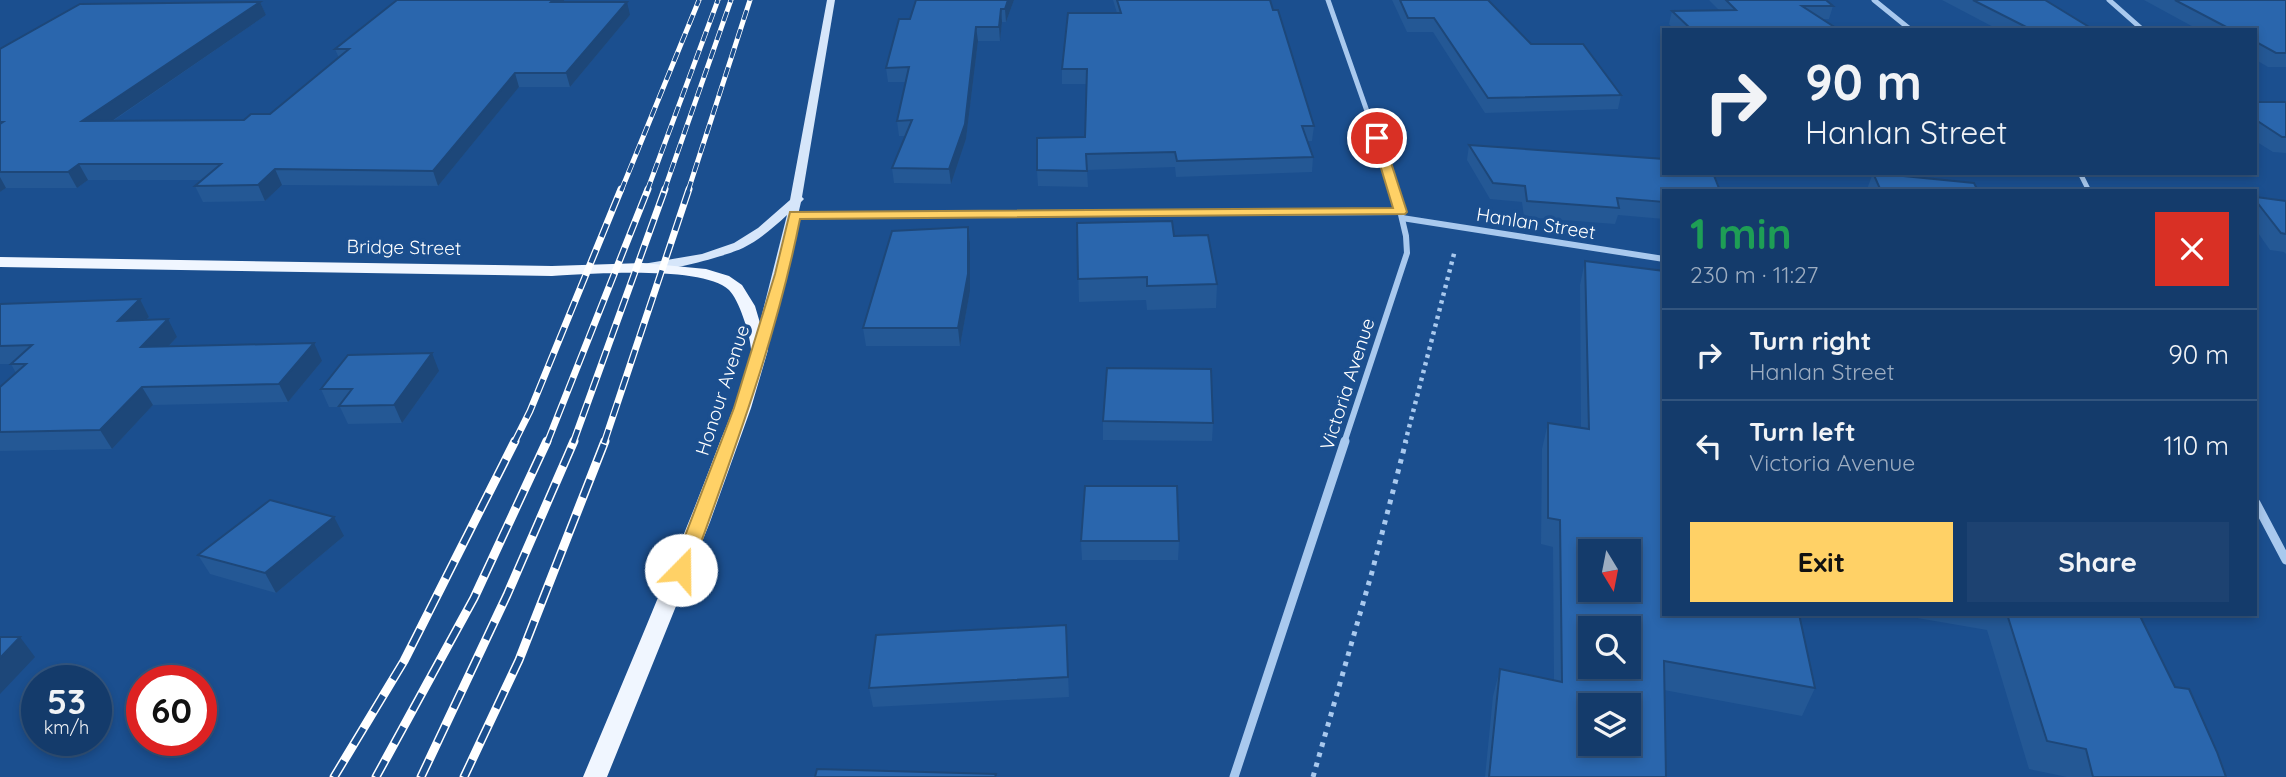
<!DOCTYPE html>
<html lang="en">
<head>
<meta charset="utf-8">
<style>
	:root { --surface:#143b6b; --page:#1d4271; --text:#f1f3f6; --muted:#9dadc1; --line:#33557e; --accent:#ffd166 }
	body { margin:0; font-family:Quicksand,sans-serif; background:var(--page); color:var(--text); height:100vh; display:flex; flex-direction:column; font-size:26px; white-space:nowrap }
	* { box-sizing:border-box; margin:0 }
	p { font-size:23px; color:var(--muted) }
	.icon { flex:none; width:38px; height:38px; fill:none; stroke:currentColor; stroke-width:2; stroke-linecap:round; stroke-linejoin:round }
	.map { position:relative; flex:1; overflow:hidden }
	.panel { position:absolute; left:1662px; top:189px; width:595px; height:427px; display:flex; flex-direction:column; background:var(--surface); border-radius:0px; box-shadow:0 4px 10px #0003,0 0 0 2px var(--line) }
	.panel>* { flex:none }
	.guide { position:absolute; left:1662px; top:28px; width:595px; height:147px; border-radius:0px; box-shadow:0 4px 10px #0003,0 0 0 2px var(--line); background:#143b6b; color:var(--text); overflow:hidden }
	.needle { width:46px; rotate:170deg }
	.fabs { position:absolute; left:1578px; top:539px; display:grid; gap:14px }
	.fabs a { display:grid; place-items:center; width:63px; height:63px; border-radius:0px; background:var(--surface); box-shadow:0 4px 10px #0003,0 0 0 2px var(--line); font-size:35px }
	.speed { position:absolute; left:21px; top:665px; display:flex; gap:14px; font-size:35px; font-weight:700; text-align:center }
	.speed>* { display:grid; place-content:center; width:91px; height:91px; border-radius:50%; background:var(--surface); box-shadow:0 4px 10px #0003,0 0 0 2px var(--line); line-height:1 }
	.speed small { font-size:18px; font-weight:400 }
	.speed .limit { border:10px solid #d22; background:#fff; color:#111 }
	.pin { position:absolute; display:grid; place-items:center; width:60px; height:60px; color:#fff; margin:-30px; border:4px solid #fff; border-radius:50%; box-shadow:0 2px 7px #0007 }
	.me { position:absolute; width:77px; margin:-38px; rotate:22deg; stroke-linejoin:round; filter:drop-shadow(0 0 5px #0008) }
	.turn { display:flex; align-items:center; gap:24px; height:147px; padding:0 28px; font-size:32px }
	.turn .icon { width:91px; height:91px; stroke-width:2.5 }
	.turn b { display:block; font-size:49px; line-height:60px }
	.round { display:grid; place-items:center; flex:none; width:74px; height:74px; border-radius:0px; background:var(--page) }
	.summary { display:flex; align-items:center; justify-content:space-between; height:119px; padding:0 28px }
	h1 { font-size:42px; font-weight:700; line-height:52px; color:#1e9e55 }
	.action { display:flex; gap:14px; margin-top:auto; padding:14px 28px }
	.action a { flex:1; height:80px; border-radius:0px; background:var(--accent); color:#111; font-size:28px; font-weight:700; line-height:80px; text-align:center }
	.action a+a { background:var(--page); color:var(--text) }
	ul { padding:0; list-style:none }
	li { display:flex; align-items:center; gap:21px; height:91px; padding:0 28px; border-top:2px solid var(--line) }
	li div { flex:1 }
	li b { display:block; font-size:26px }
	li em { font-style:normal }
	.map>svg:first-child { display:block }
</style>
</head>
<body>
<div class="map">
<svg width="2286" height="777" viewBox="0 0 2286 777">
	<rect width="100%" height="100%" fill="#1b4f8f"/>
	<g fill="none" stroke-linecap="round" stroke-linejoin="round">
		<path stroke="#a9c9ee" stroke-width="4.5" stroke-dasharray="3.5 4.5" stroke-linecap="butt" d="M1405,443L1455,250"/>
		<path stroke="#a9c9ee" stroke-width="5" stroke-dasharray="4.5 6" stroke-linecap="butt" d="M1313,777L1372,572L1406,441"/>
		<g stroke="#a9c9ee" stroke-width="5">
			<path d="M1328,0L1395,191"/>
			<path d="M1874,0L1911,30"/>
			<path d="M2109,0L2143,30"/>
			<path d="M2080,173L2089,191"/>
		</g>
		<g stroke="#a9c9ee" stroke-width="6">
			<path d="M794,215L1401,212"/>
			<path d="M1402,218L1664,259"/>
			<path d="M1344,443L1407,253L1406,236L1395,189"/>
		</g>
		<g stroke="#a9c9ee" stroke-width="9">
			<path d="M2256,503L2286,560"/>
			<path d="M1234,777L1345,441"/>
		</g>
		<path fill="#d6e6fa" fill-rule="evenodd" d="M827,0H835L802,197L804,199L801,202L767,350L760,354L753,350L787,215C773,228 759,240 743,248C726,256 650,278 637,268L643,264L702,254L734,243L758,228L790,200Z"/>
		<path fill="#f0f6ff" fill-rule="evenodd" d="M0,257L552,266L643,263L706,269L729,276L742,285L755,306L768,350L751,408L710,522L607,777H583C630,665 678,553 721,439C728,423 752,363 751,349C750,334 739,300 729,290C703,265 589,274 552,276L0,267Z"/>
		<g stroke="#fff" stroke-width="5">
			<g id="rail-far2">
				<path d="M621,191L699,0"/>
				<path d="M647,191L718,0"/>
				<path d="M664,191L731,0"/>
				<path d="M688,191L750,0"/>
			</g>
		</g>
		<g stroke="#fff" stroke-width="7">
			<g id="rail-far1">
				<path d="M514,443L530,411L621,189"/>
				<path d="M547,443L648,189"/>
				<path d="M573,443L665,189"/>
				<path d="M604,443L689,189"/>
			</g>
		</g>
		<g stroke="#fff" stroke-width="9">
			<g id="rail">
				<path d="M334,777L404,661L515,441"/>
				<path d="M376,777L474,598L547,441"/>
				<path d="M421,777L507,595L574,441"/>
				<path d="M464,777L519,660L605,441"/>
			</g>
		</g>
		<use href="#rail-far2" stroke="#1b4f8f" stroke-width="3.5" stroke-dasharray="10" stroke-linecap="butt"/>
		<use href="#rail-far1" stroke="#1b4f8f" stroke-width="4.5" stroke-dasharray="14" stroke-linecap="butt"/>
		<use href="#rail" stroke="#1b4f8f" stroke-width="6" stroke-dasharray="19" stroke-linecap="butt"/>
	</g>
	<g fill="#245895">
		<path d="M397,0H564L565,2L630,15L570,87H519L438,186L282,185L265,201L203,202L195,186L202,180H88L77,188H6L0,192V49L260,2L266,15L113,121L244,120L270,114L339,58L335,49Z"/>
		<path d="M1014,0L1006,22H1002L1000,41H978L966,139L951,184L894,183L892,168L905,136H899L897,121L906,82H888L886,68L910,19Z"/>
		<path d="M1113,0H1270L1314,126L1312,141H1307L1313,157L1312,172L1176,177L1175,167L1087,170L1088,187L1038,186L1037,170L1085,137L1087,84H1062V69L1117,13Z"/>
		<path d="M1392,0H1488L1531,44L1621,95L1618,109L1485,113L1433,32H1407Z"/>
		<path d="M1709,0H1826L1833,6L1829,19H1822L1839,30H1674L1669,24L1672,11L1719,10Z"/>
		<path d="M1942,0H2045L2094,30H1999Z"/>
		<path d="M2144,0H2286V67H2268L2256,60V30H2199Z"/>
		<path d="M2256,102H2286V153L2273,152L2257,142L2256,145Z"/>
		<path d="M1469,145L1664,191V219L1618,215L1615,224L1524,217L1522,202L1490,199L1467,160Z"/>
		<path d="M1873,173L1978,191H1868L1867,189Z"/>
		<path d="M2256,197L2286,201V254L2284,252L2270,250L2256,230Z"/>
		<path d="M1077,223L1174,236L1217,284L1216,308L1147,310L1146,300L1079,302Z"/>
		<path d="M968,227L970,243V291L960,346H866L863,328Z"/>
		<path d="M1585,261L1815,688L1802,716L1664,690L1666,777H1485L1493,696L1500,669L1554,680L1553,547L1541,544L1542,449L1548,423L1581,428L1580,285Z"/>
		<path d="M140,299L149,317L146,320L177,337L169,346L322,361L288,402L153,405L112,449L0,451V387L16,373L11,364H12H0V304Z"/>
		<path d="M439,371L402,423L348,424L340,407H329L321,389Z"/>
		<path d="M1103,421L1213,423L1212,441L1103,440Z"/>
		<path d="M344,536L276,593L210,574L198,555Z"/>
		<path d="M1081,541H1179L1178,560H1082Z"/>
		<path d="M1894,614H2139L2175,687L2226,777H2067L2029,769L1987,630Z"/>
		<path d="M1066,625L1069,697L873,707L869,688Z"/>
	</g>
	<g fill="#1d4779">
		<path d="M553,0H564L565,5L551,2Z"/>
		<path d="M1008,0H1014L1006,22L1005,9Z"/>
		<path d="M260,2L266,15L90,136L82,121Z"/>
		<path d="M627,2L630,15L570,87L566,73Z"/>
		<path d="M1001,9L1002,22L1000,41L999,27Z"/>
		<path d="M976,27L978,41L966,139L951,184L949,169Z"/>
		<path d="M515,73L519,87L438,186L433,171Z"/>
		<path d="M79,164L88,180L77,188L68,172Z"/>
		<path d="M275,169L282,185L265,201L258,185Z"/>
		<path d="M0,177L6,188L0,192Z"/>
		<path d="M968,227L970,243V291L960,346L958,328Z"/>
		<path d="M140,299L149,317L128,338L118,321Z"/>
		<path d="M168,319L177,337L151,365L141,347Z"/>
		<path d="M314,343L322,361L288,402L279,384Z"/>
		<path d="M432,353L439,371L402,423L394,405Z"/>
		<path d="M142,387L153,405L112,449L100,430Z"/>
		<path d="M334,517L344,536L276,593L265,573Z"/>
		<path d="M20,637L35,657L0,694V658Z"/>
	</g>
	<g fill="#2a66ad" stroke="#1d4779" stroke-width="2" fill-rule="evenodd">
		<path d="M397,0H553L551,2H627L566,73H515L433,171L275,169L258,185L195,186L221,164H79L68,172H0V124L3,122H0V49L80,4L260,2L82,121L244,120L251,114H270L349,49H335Z"/>
		<path d="M916,0H1008L1005,9H1001L999,27H976L965,124L949,169L892,168L912,120L897,121L909,67L886,68L899,19H910Z"/>
		<path d="M1117,0H1270L1273,10H1278L1314,126H1302L1313,157L1177,161L1175,152L1086,154L1087,171L1037,170V138L1085,137L1087,69H1062L1068,13H1121Z"/>
		<path d="M1400,0H1488L1531,44H1583L1621,95L1488,98L1434,18H1408Z"/>
		<path d="M1726,0H1826L1833,6H1802L1839,30H1692L1672,11L1736,10Z"/>
		<path d="M1973,0H2045L2094,30H2032Z"/>
		<path d="M2175,0H2286V53H2276L2256,42V30H2232Z"/>
		<path d="M2256,102H2286V137H2282L2256,120Z"/>
		<path d="M1469,145L1664,159V173H1713L1720,191H1664V202L1617,198L1619,208L1527,201L1525,186L1493,183Z"/>
		<path d="M1873,173L1974,183L1978,191H1881Z"/>
		<path d="M2256,197L2286,201V234L2281,233L2256,201Z"/>
		<path d="M1172,221L1174,236L1208,235L1217,284L1147,286V277L1078,279L1077,223Z"/>
		<path d="M968,227V274L958,328H863L892,231Z"/>
		<path d="M1585,261L1664,271V614H1799L1815,688L1664,661L1666,777H1489L1500,669L1562,682L1560,520L1548,518V423L1589,429ZM1591,551H1629V590H1591ZM1591,628H1629V667H1591ZM1591,705H1629V744H1591Z"/>
		<path d="M140,299L118,321L168,319L141,347L314,343L279,384L142,387L100,430L0,432V387L26,364H11L32,345L0,346V304Z"/>
		<path d="M432,353L394,405L339,406L352,389H321L348,355Z"/>
		<path d="M1107,368L1211,369L1213,423L1103,421Z"/>
		<path d="M1085,486H1177L1179,541H1081Z"/>
		<path d="M270,500L334,517L265,573L198,555Z"/>
		<path d="M2007,614H2139L2175,687L2189,689L2217,752L2226,777H2093L2086,749L2047,741Z"/>
		<path d="M1066,625L1068,677L869,688L876,635Z"/>
		<path d="M0,637H20L0,658Z"/>
		<path d="M817,769L996,774L995,777H815Z"/>
	</g>
	<path fill="#ffd166" stroke="#a68842" stroke-width="2" d="M1377,134L1383,138L1407,212L1405,214L800,219C776,340 733,454 691,570L688,575H675L672,570L734,408L775,274L790,212L1393,208L1372,138Z"/>
	<g text-anchor="middle" dominant-baseline="central" stroke-width="7" stroke-linejoin="round" paint-order="stroke">
		<g font-size="19" fill="#fff" stroke="#1b4f8f">
			<text transform="translate(1536 223) rotate(9)">Hanlan Street</text>
			<text transform="translate(404 247) rotate(1)">Bridge Street</text>
			<text transform="translate(1347 384) rotate(-72)">Victoria Avenue</text>
			<text transform="translate(722 390) rotate(-72)">Honour Avenue</text>
		</g>
	</g>
</svg>
<div class="fabs">
<a><svg class="needle" viewBox="-14 -14 28 28"><path d="M0-13l5 13h-10z" fill="#e53935"/><path d="M0 13l5-13h-10z" fill="#9dadc1"/></svg></a>
<a><svg class="icon" aria-label="search" viewBox="0 0 24 24"><circle cx="10" cy="10" r="6"/><path d="M15 15l6 6"/></svg></a>
<a><svg class="icon" aria-label="layers" viewBox="0 0 24 24"><path d="M12 4l9 5-9 5-9-5zM3 14l9 5 9-5"/></svg></a>
</div>
<div class="speed"><div>53<small>km/h</small></div><div class="limit">60</div></div>
<div class="pin" style="left:1377px;top:138px;background:#d93025"><svg class="icon" aria-label="arrive" viewBox="0 0 24 24"><path d="M6 21V4h12l-3 4 3 4H6"/></svg></div>
<svg class="me" style="left:681px;top:570px" viewBox="-20 -20 40 40"><circle r="19" fill="#fff"/><path d="M0-13L10 11 0 6-10 11z" fill="#ffd166"/></svg>
<div class="guide">
<div class="turn"><svg class="icon" aria-label="right" viewBox="0 0 24 24"><path d="M7 20v-9h11M14 6l5 5-5 5"/></svg><div><b>90 m</b>Hanlan Street</div></div>
</div>
<section class="panel">
<div class="summary"><div><h1>1 min</h1><p>230 m · 11:27</p></div><a class="round" style="background:#d93025;color:#fff"><svg class="icon" aria-label="close" viewBox="0 0 24 24"><path d="M6 6l12 12M18 6L6 18"/></svg></a></div>
<ul>
<li><svg class="icon" aria-label="right" viewBox="0 0 24 24"><path d="M7 20v-9h11M14 6l5 5-5 5"/></svg><div><b>Turn right</b><p>Hanlan Street</p></div><em>90 m</em></li>
<li><svg class="icon" aria-label="left" viewBox="0 0 24 24"><path d="M17 20v-9H6M10 6l-5 5 5 5"/></svg><div><b>Turn left</b><p>Victoria Avenue</p></div><em>110 m</em></li>
</ul>
<div class="action"><a>Exit</a><a>Share</a></div>
</section>
</div>
</body>
</html>
